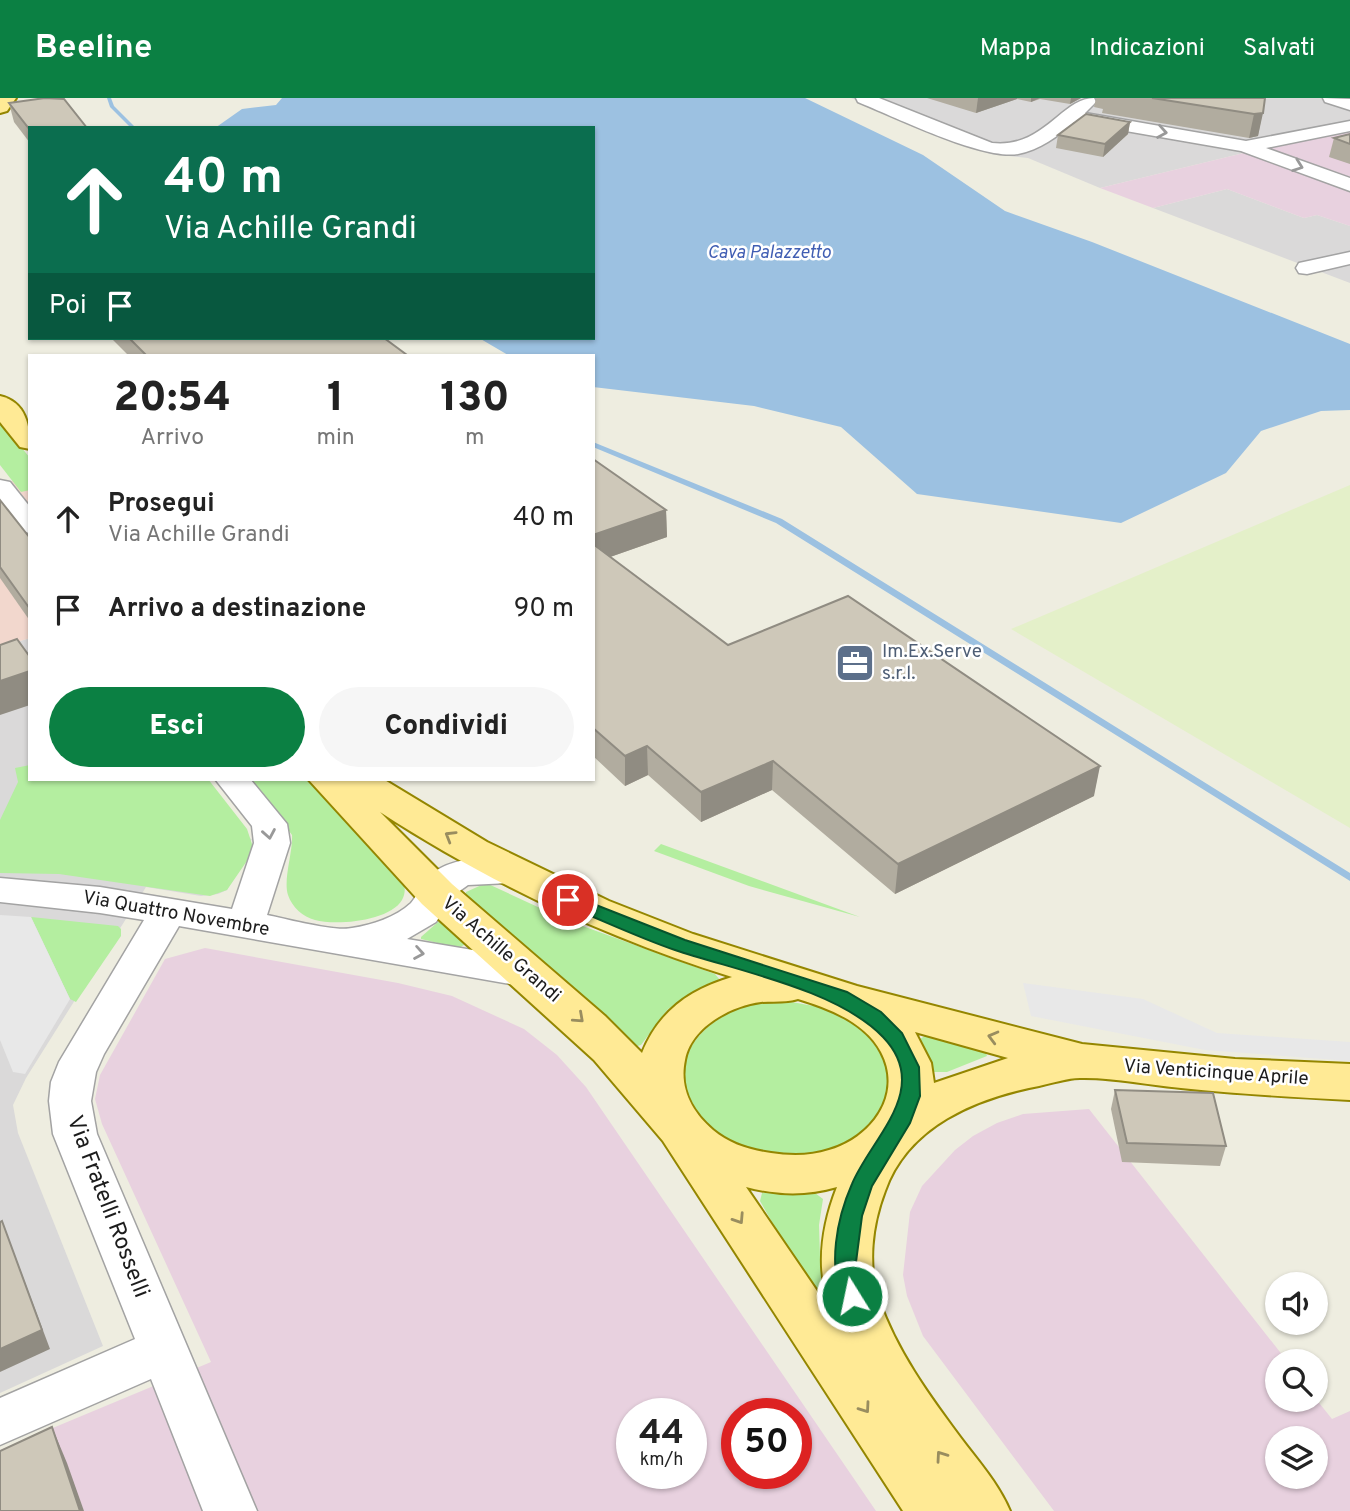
<!DOCTYPE html>
<html lang="it">
<head>
<meta charset="utf-8">
<style>
	:root { --surface:#fff; --page:#f6f6f6; --text:#222; --muted:#767676; --accent:#0b8043 }
	body { margin:0; font-family:Overpass,sans-serif; background:var(--page); color:var(--text); height:100vh; display:flex; flex-direction:column; font-size:26px; white-space:nowrap }
	* { box-sizing:border-box; margin:0 }
	p { font-size:23px; color:var(--muted) }
	.icon { flex:none; width:38px; height:38px; fill:none; stroke:currentColor; stroke-width:2; stroke-linecap:round; stroke-linejoin:round }
	.map { position:relative; flex:1; overflow:hidden }
	.details { position:absolute; left:28px; top:256px; width:567px; height:427px; display:flex; flex-direction:column; background:var(--surface); border-radius:0px; box-shadow:0 2px 5px #0004 }
	.details>* { flex:none }
	.banner { position:absolute; left:28px; top:28px; width:567px; height:214px; border-radius:0px; box-shadow:0 2px 5px #0004; background:#0b6e4f; color:#fff; overflow:hidden }
	.buttons { position:absolute; left:1265px; top:1174px; display:grid; gap:14px }
	.buttons a { display:grid; place-items:center; width:63px; height:63px; border-radius:50%; background:var(--surface); box-shadow:0 2px 5px #0004; font-size:35px }
	.speed { position:absolute; left:616px; top:1300px; display:flex; gap:14px; font-size:35px; font-weight:700; text-align:center }
	.speed>* { display:grid; place-content:center; width:91px; height:91px; border-radius:50%; background:var(--surface); box-shadow:0 2px 5px #0004; line-height:1 }
	.speed small { font-size:18px; font-weight:400 }
	.speed .limit { border:10px solid #d22; background:#fff; color:#111 }
	.pin { position:absolute; display:grid; place-items:center; width:60px; height:60px; color:#fff; margin:-30px; border:4px solid #fff; border-radius:50%; box-shadow:0 2px 7px #0007 }
	.me { position:absolute; width:77px; margin:-38px; rotate:350deg; stroke-linejoin:round; filter:drop-shadow(0 0 5px #0008) }
	.turn { display:flex; align-items:center; gap:24px; height:147px; padding:0 21px; font-size:32px }
	.turn .icon { width:91px; height:91px; stroke-width:2.5 }
	.turn b { display:block; font-size:49px; line-height:60px }
	.then { display:flex; align-items:center; height:66px; padding:0 21px; background:#0003; gap:14px; font-size:26px }
	.eta { display:flex; justify-content:space-evenly; align-items:center; height:119px; text-align:center }
	.eta b { font-size:42px; font-weight:800; line-height:49px }
	.primary-button { display:flex; gap:14px; margin-top:auto; padding:14px 21px }
	.primary-button a { flex:1; height:80px; border-radius:42px; background:var(--accent); color:#fff; font-size:28px; font-weight:800; line-height:80px; text-align:center }
	.primary-button a+a { background:var(--page); color:var(--text) }
	ul { padding:0; list-style:none }
	li { display:flex; align-items:center; gap:21px; height:91px; padding:0 21px }
	li div { flex:1 }
	li b { display:block; font-size:26px }
	li em { font-style:normal }
	header { display:flex; align-items:center; gap:42px; box-sizing:border-box; height:98px; padding:0 35px; background:var(--accent); color:#fff }
	header strong { font-size:33px }
	nav { display:flex; gap:38px; margin-inline-start:auto; font-size:24px }
	.map>svg:first-child { display:block }
</style>
</head>
<body>
<header>
<strong>Beeline</strong>
<nav><a>Mappa</a><a>Indicazioni</a><a>Salvati</a></nav>
</header>
<div class="map">
<svg width="1350" height="1413" viewBox="0 0 1350 1413">
	<rect width="100%" height="100%" fill="#eeede0"/>
	<g fill="#dad9d9">
		<path d="M851,0H1325L1350,9V26L1252,53L1100,90L1028,60L990,56Z"/>
		<path d="M1227,91L1304,120L1317,117L1350,128V185L1153,110Z"/>
		<path d="M30,540V681L252,741L227,792L218,796L201,798L146,789L26,980L13,1007L18,1035L103,1248L0,1295V549Z"/>
	</g>
	<path fill="#f2d7cd" d="M30,378V540L0,549V386Z"/>
	<g fill="#e8d1df" fill-rule="evenodd">
		<path d="M1350,30V84L1256,49Z"/>
		<path d="M1252,53L1350,89V128L1317,117L1304,120L1227,91L1153,110L1100,90Z"/>
		<path d="M205,850L398,885L452,898L524,931L557,957L586,989L876,1413H0V1352L211,1264L102,1026L95,1001L100,977L165,861ZM632,1316H691V1376H632ZM737,1316H796V1376H737Z"/>
		<path d="M1089,1011L1287,1263L1278,1264V1302L1316,1301L1332,1321L1350,1313V1413H1054L923,1238L907,1198L903,1177L910,1114L922,1088L955,1052L973,1038L997,1025L1023,1016ZM1278,1340H1316V1379H1278Z"/>
	</g>
	<path fill="#e4f0c9" d="M1350,387V730L1011,531Z"/>
	<g fill="#b4eea0">
		<path d="M0,323L30,360V392L21,394L0,367Z"/>
		<path d="M30,667V681H208L247,731L253,749L251,757L227,792L210,798L59,776L0,775V722L18,684L15,670Z"/>
		<path d="M250,681H308L402,776C404,785 407,793 402,802C390,823 336,828 315,822C303,819 292,809 288,797C283,782 293,754 292,737Z"/>
		<path d="M661,746L860,819L749,788L654,753Z"/>
		<path d="M486,785L566,822L715,876L720,882L668,911L641,947L634,949L466,799V794Z"/>
		<path d="M31,819L118,828L121,831V838L76,904L70,901Z"/>
		<path d="M438,824H444L467,845L459,850L421,841V839Z"/>
		<path d="M791,904C801,906 812,907 822,910C864,923 907,969 881,1015C860,1053 803,1065 763,1056C743,1051 727,1042 711,1031C696,1020 688,1003 685,986C677,943 721,912 759,905C769,903 780,904 791,904Z"/>
		<path d="M928,936L984,950L987,958L947,974H934L920,941Z"/>
		<path d="M768,1094L815,1095L823,1101L819,1127L820,1158L847,1256L760,1103L762,1095Z"/>
	</g>
	<g fill="#e8e8e8">
		<path d="M0,817L31,819L70,901L25,976L13,974L0,942Z"/>
		<path d="M1023,885L1143,901L1217,935L1350,944V963L1205,952L1031,918Z"/>
	</g>
	<path fill="#9cc1e1" d="M282,0H805L923,57L1005,113L1092,144L1350,246V312L1321,313L1261,333L1226,375L1121,425L917,396L841,329L754,308L593,289V257H508L479,240H593V30H215L242,11L276,7Z"/>
	<g fill="none" stroke-linecap="round" stroke-linejoin="round">
		<g fill="#9cc1e1" fill-rule="evenodd">
			<path d="M107,0H111L114,8L136,30H131L110,9Z"/>
			<path d="M593,344L782,421L1350,775V783L776,425L593,349Z"/>
		</g>
		<g stroke="#a3a3a3" stroke-width="3">
			<g id="minor">
				<path d="M856,0H879L992,45C1043,51 1062,0 1094,0L1096,4L1085,15L1246,43L1350,23V33L1266,50L1350,80V93L1241,53L1074,24C1058,38 1040,52 1018,56C982,62 895,19 858,4Z"/>
				<path d="M1323,0L1350,1V12L1325,4Z"/>
				<path d="M1350,154V166L1307,176L1299,175L1296,170L1299,165Z"/>
				<path d="M0,382L10,384L30,409V435L20,433L0,408Z"/>
				<path d="M215,681H250L287,726L290,745L267,817C287,821 335,834 352,830C372,827 396,819 411,805C418,797 421,786 429,778C451,758 495,757 522,764L527,773L522,782L509,785L468,787L454,797L436,824L407,841L527,861L541,865L547,875L541,885L527,889L179,828L104,956L96,974L91,1003L97,1036L257,1413H203L151,1281L0,1347V1300L135,1241L53,1036L49,1003L51,984L59,964L144,822L100,815L0,804V780L100,789L232,811L254,745L252,728Z"/>
			</g>
		</g>
		<g stroke="#948600" stroke-width="4">
			<g id="major">
				<path d="M0,0H16L7,13L0,15Z"/>
				<path d="M0,298C26,304 30,328 30,351L20,349L0,324Z"/>
				<path d="M308,681H383L487,744L609,803L693,836L857,888L1082,946L1235,961L1350,966V1002C1293,999 1237,996 1181,990C1149,987 1112,979 1080,980C1068,980 1052,985 1039,988C976,1000 908,1028 885,1093C872,1127 867,1167 879,1202C896,1252 929,1297 960,1339C978,1363 998,1385 1010,1413H903L663,1043L594,962L422,806ZM380,714C489,785 607,840 732,879C689,892 659,913 642,955L605,918L452,786ZM798,901C828,910 865,924 881,954C904,997 871,1040 829,1052C811,1058 790,1058 771,1055C749,1052 730,1046 713,1032C692,1014 679,990 685,962C691,929 731,908 761,904C774,903 786,905 798,901ZM915,934L1008,960L934,985L931,965ZM746,1089C776,1097 807,1098 837,1089C821,1130 815,1173 832,1215Z"/>
			</g>
		</g>
		<use href="#minor" fill="#fff" fill-rule="evenodd"/>
		<use href="#major" fill="#ffea95" fill-rule="evenodd"/>
	</g>
	<g fill="#b1ac9f">
		<path d="M927,0H1081L1070,6L1040,1L1031,4L1017,1L976,15Z"/>
		<path d="M1096,0H1265L1258,38L1249,40L1102,15L1103,11L1094,9Z"/>
		<path d="M9,5L30,30V45L14,24Z"/>
		<path d="M1130,24L1128,36L1103,59L1056,50L1058,37Z"/>
		<path d="M1350,36V66L1329,59L1334,40Z"/>
		<path d="M111,240H384L407,257H128Z"/>
		<path d="M593,361L666,412L667,439L610,459L728,547L1094,698L895,796L772,692L701,724L648,677L625,688L593,658Z"/>
		<path d="M0,402L30,440V523L0,480Z"/>
		<path d="M1115,992L1226,1048L1220,1068L1122,1064L1111,1011Z"/>
	</g>
	<g fill="#908c82">
		<path d="M978,0H1017V1L976,15Z"/>
		<path d="M1031,0H1040L1031,4Z"/>
		<path d="M1071,0H1081L1070,6Z"/>
		<path d="M1263,15L1258,38L1249,40L1254,16Z"/>
		<path d="M1130,24L1128,36L1103,59L1105,46Z"/>
		<path d="M666,412L667,439L593,465V437Z"/>
		<path d="M30,573V607L0,617V583Z"/>
		<path d="M647,648L648,677L625,688V658Z"/>
		<path d="M773,663L772,692L701,724V694Z"/>
		<path d="M1100,668L1094,698L895,796L898,766Z"/>
		<path d="M2,1123L50,1251L0,1274V1251Z"/>
		<path d="M52,1329L67,1365L84,1413H80Z"/>
	</g>
	<g fill="#cec8b9" stroke="#908c82" stroke-width="2">
		<path d="M45,0L64,1L87,30H30V32L9,5Z"/>
		<path d="M1152,0H1265L1263,15L1254,16Z"/>
		<path d="M1086,16L1130,24L1105,46L1058,37Z"/>
		<path d="M1350,36V46L1334,40Z"/>
		<path d="M129,240H384L407,257H146Z"/>
		<path d="M593,361L666,412L593,437Z"/>
		<path d="M0,402L30,440V511L0,469Z"/>
		<path d="M593,446L728,547L848,498L1100,668L898,766L773,663L701,694L647,648L625,658L593,630Z"/>
		<path d="M17,541L30,559V573L0,583V547Z"/>
		<path d="M1115,992L1213,995L1226,1048L1127,1045Z"/>
		<path d="M2,1123L42,1232L0,1251V1124Z"/>
		<path d="M52,1329L80,1413H0V1353Z"/>
	</g>
	<defs><path id="oneway-chevron" d="M-2-3.5L2.5 0L-2 3.5" fill="none" stroke-width="1.6" stroke-linecap="round" stroke-linejoin="round" transform="scale(1.75)"/></defs>
	<g stroke="#999">
		<use href="#oneway-chevron" transform="translate(1162 34) rotate(10)"/>
		<use href="#oneway-chevron" transform="translate(1298 68) rotate(20)"/>
		<use href="#oneway-chevron" transform="translate(269 736) rotate(80)"/>
		<use href="#oneway-chevron" transform="translate(419 855) rotate(10)"/>
	</g>
	<g stroke="#998d5f">
		<use href="#oneway-chevron" transform="translate(450 738) rotate(-149)"/>
		<use href="#oneway-chevron" transform="translate(579 920) rotate(42)"/>
		<use href="#oneway-chevron" transform="translate(993 939) rotate(-165)"/>
		<use href="#oneway-chevron" transform="translate(739 1121) rotate(57)"/>
		<use href="#oneway-chevron" transform="translate(865 1310) rotate(55)"/>
		<use href="#oneway-chevron" transform="translate(941 1358) rotate(-125)"/>
	</g>
	<path fill="#0b8043" stroke="#07532c" stroke-width="2" d="M568,796L685,842L847,894L881,914L902,935L919,969L920,998L910,1025L872,1088L862,1118L856,1164L863,1198L860,1204L852,1207L844,1204C827,1169 837,1120 852,1086C871,1040 933,991 883,939C838,892 738,873 675,852C637,839 600,821 562,806L560,802L562,798Z"/>
	<defs>
		<g id="office-square" transform="scale(2.0125)"><rect x="-9" y="-9" width="18" height="18" rx="4" fill="#5c6f8a" stroke="#fff"/><path d="M-6-3h4V-5.5h4V-3h4V5H-6ZM-1-4.5V-3h2v-1.5ZM-6 0V1H6V0Z" fill="#fff"/></g>
	</defs>
	<g fill-rule="evenodd">
		<use href="#office-square" x="855" y="565"/>
	</g>
	<g text-anchor="middle" dominant-baseline="central" stroke-width="5" stroke-linejoin="round" paint-order="stroke">
		<g font-size="18" font-style="italic" fill="#405eb3" stroke="#fff">
			<text x="769" y="155">Cava Palazzetto</text>
		</g>
		<g font-size="19" fill="#4e5e75" stroke="#fff" text-anchor="start">
			<text x="882" y="554">Im.Ex.Serve<tspan x="882" dy="22">s.r.l.</tspan></text>
		</g>
		<g font-size="19" fill="#1c1c1c" stroke="#fff">
			<text transform="translate(176 816) rotate(10)">Via Quattro Novembre</text>
			<text transform="translate(501 852) rotate(41)">Via Achille Grandi</text>
			<text transform="translate(1216 975) rotate(4)">Via Venticinque Aprile</text>
		</g>
		<g font-size="23" fill="#1c1c1c" stroke="#fff">
			<text transform="translate(107 1109) rotate(69)">Via Fratelli Rosselli</text>
		</g>
	</g>
</svg>
<div class="buttons">
<a><svg class="icon" aria-label="sound" viewBox="0 0 24 24"><path d="M4 9h4l5-4v14l-5-4H4zM17 9q2 3 0 6"/></svg></a>
<a><svg class="icon" aria-label="search" viewBox="0 0 24 24"><circle cx="10" cy="10" r="6"/><path d="M15 15l6 6"/></svg></a>
<a><svg class="icon" aria-label="layers" viewBox="0 0 24 24"><path d="M12 4l9 5-9 5-9-5zM3 14l9 5 9-5"/></svg></a>
</div>
<div class="speed"><div>44<small>km/h</small></div><div class="limit">50</div></div>
<div class="pin" style="left:568px;top:802px;background:#d93025"><svg class="icon" aria-label="arrive" viewBox="0 0 24 24"><path d="M6 21V4h12l-3 4 3 4H6"/></svg></div>
<svg class="me" style="left:852px;top:1198px" viewBox="-20 -20 40 40"><circle r="17" fill="#0b8043" stroke="#fff" stroke-width="3"/><path d="M0-11L8 9 0 5-8 9z" fill="#fff"/></svg>
<div class="banner">
<div class="turn"><svg class="icon" aria-label="ahead" viewBox="0 0 24 24"><path d="M12 20V5M6 11l6-6 6 6"/></svg><div><b>40 m</b>Via Achille Grandi</div></div>
<div class="then">Poi<svg class="icon" aria-label="arrive" viewBox="0 0 24 24"><path d="M6 21V4h12l-3 4 3 4H6"/></svg></div>
</div>
<section class="details">
<div class="eta">
<div><b>20:54</b><p>Arrivo</p></div>
<div><b>1</b><p>min</p></div>
<div><b>130</b><p>m</p></div>
</div>
<ul>
<li><svg class="icon" aria-label="ahead" viewBox="0 0 24 24"><path d="M12 20V5M6 11l6-6 6 6"/></svg><div><b>Prosegui</b><p>Via Achille Grandi</p></div><em>40 m</em></li>
<li><svg class="icon" aria-label="arrive" viewBox="0 0 24 24"><path d="M6 21V4h12l-3 4 3 4H6"/></svg><div><b>Arrivo a destinazione</b></div><em>90 m</em></li>
</ul>
<div class="primary-button"><a>Esci</a><a>Condividi</a></div>
</section>
</div>
</body>
</html>
